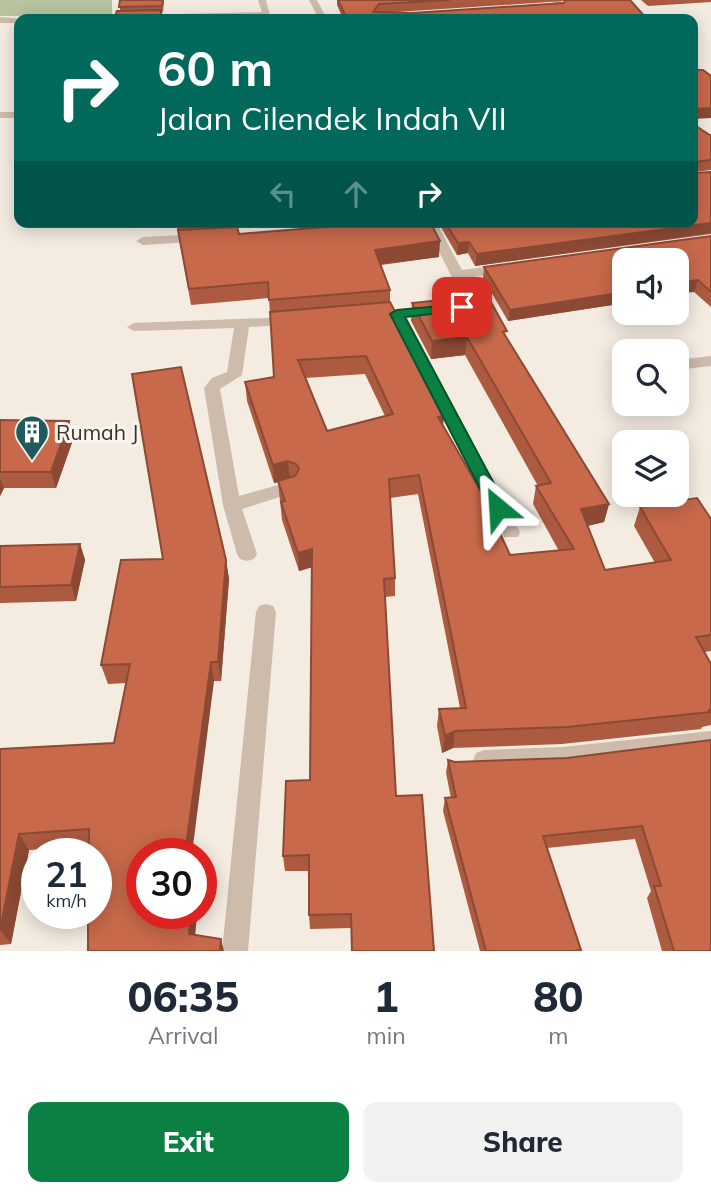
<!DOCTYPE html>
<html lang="en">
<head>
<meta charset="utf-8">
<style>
	:root { --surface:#fff; --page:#f2f2f3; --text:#1f2937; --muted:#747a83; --accent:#0b8043 }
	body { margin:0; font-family:Mulish,sans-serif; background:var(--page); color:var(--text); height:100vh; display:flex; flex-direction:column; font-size:26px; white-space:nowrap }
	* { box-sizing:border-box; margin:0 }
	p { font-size:23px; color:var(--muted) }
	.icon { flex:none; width:38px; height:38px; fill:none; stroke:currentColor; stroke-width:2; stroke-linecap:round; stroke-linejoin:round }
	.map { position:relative; height:951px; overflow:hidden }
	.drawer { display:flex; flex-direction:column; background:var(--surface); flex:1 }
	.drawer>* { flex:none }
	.guide { position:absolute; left:14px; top:14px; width:684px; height:214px; border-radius:14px; box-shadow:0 4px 18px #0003; background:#00695c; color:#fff; overflow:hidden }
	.fabs { position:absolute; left:612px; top:248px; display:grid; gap:14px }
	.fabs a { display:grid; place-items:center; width:77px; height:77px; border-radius:14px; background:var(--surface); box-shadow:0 4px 18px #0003; font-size:35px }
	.speed { position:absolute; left:21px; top:838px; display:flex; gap:14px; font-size:35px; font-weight:700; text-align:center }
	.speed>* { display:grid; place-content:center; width:91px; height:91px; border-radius:50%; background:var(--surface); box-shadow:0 4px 18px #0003; line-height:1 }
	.speed small { font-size:18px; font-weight:400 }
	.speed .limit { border:10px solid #d22; background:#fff; color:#111 }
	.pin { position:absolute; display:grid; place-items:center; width:60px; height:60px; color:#fff; margin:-30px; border-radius:14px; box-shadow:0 4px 10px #0006 }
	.me { position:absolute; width:77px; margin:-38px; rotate:333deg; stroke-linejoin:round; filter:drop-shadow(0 0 5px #0008) }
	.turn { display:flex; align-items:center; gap:24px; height:147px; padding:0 28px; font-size:32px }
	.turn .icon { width:91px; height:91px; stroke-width:2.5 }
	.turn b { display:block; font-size:49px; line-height:60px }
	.lanes { display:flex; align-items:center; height:66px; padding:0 28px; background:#0003; justify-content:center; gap:35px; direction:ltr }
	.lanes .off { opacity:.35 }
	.eta { display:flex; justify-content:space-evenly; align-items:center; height:119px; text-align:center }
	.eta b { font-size:42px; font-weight:800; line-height:49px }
	.cta { display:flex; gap:14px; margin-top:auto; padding:14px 28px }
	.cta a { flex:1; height:80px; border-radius:14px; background:var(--accent); color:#fff; font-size:28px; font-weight:800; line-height:80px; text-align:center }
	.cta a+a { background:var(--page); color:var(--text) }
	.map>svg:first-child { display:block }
</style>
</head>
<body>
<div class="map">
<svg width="711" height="951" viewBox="0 0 711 951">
	<rect width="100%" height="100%" fill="#f4ebe1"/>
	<path fill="#b8c4a0" d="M0,0H112V15L0,16Z"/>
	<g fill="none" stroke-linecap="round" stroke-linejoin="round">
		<g fill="#cdbbac" fill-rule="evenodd">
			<path d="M258,0H266L270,16L91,19L95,16L262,12Z"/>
			<path d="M309,0H317L327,19H319Z"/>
			<path d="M551,0H560L579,19H570Z"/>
			<path d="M0,17L23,19H19V23H0Z"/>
			<rect x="0" y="112" width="19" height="6"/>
			<path d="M424,222H436L462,270L507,264L514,268L507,272L466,278L476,297L467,310L370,319L368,316L375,312L458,303L462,297Z"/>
			<path d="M200,234L206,238L205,241L143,245L136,241L143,237Z"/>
			<path d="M292,317L299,321L297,324L249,327L242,375L220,389L239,496L289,482L295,484L298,488L295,492L242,509L257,554L254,559L247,561L240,559L237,554L223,505L204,388L212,378L227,372L234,328L134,331L127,327L134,323Z"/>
			<path d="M401,319L408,323L520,532L518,537H504L502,532L394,323Z"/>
			<path d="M711,356V366L677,370V360Z"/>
			<path d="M266,604L273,606L276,612L248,951H222L256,612L259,606Z"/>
			<path d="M711,731V751L562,769L484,772L476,769L473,761L476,753L484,750L562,747Z"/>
		</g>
	</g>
	<g fill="#ac5a40" fill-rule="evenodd">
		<path d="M120,0H164L163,12H162L163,19H92L115,16L120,11Z"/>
		<path d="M337,0H630L647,19H343L337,5ZM564,1V3L412,13L396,12Z"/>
		<path d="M641,0H711V2L648,6Z"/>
		<path d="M693,124L711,136V170L694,172V173L711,172V234L475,266L468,253L457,255L438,222H693Z"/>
		<path d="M176,222H235L236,227L239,234L323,227V224H318L317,222H430L439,257L381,265L390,290V302L412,355L444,416L443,425L510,555L559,551L533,504L536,486H538L465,355L431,359L411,321L412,303L506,337L609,504L604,522L588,526L605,570L655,563L634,526L640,507L711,519V651L704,652L711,664V725L702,727L701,729L562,744L453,748L442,753L437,726L439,709L460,708L418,494L390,498L395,578V596L385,597L351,928L310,929L309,915V871H285L283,856L310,780L312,567L299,571L282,520L278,482L274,483L247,401L245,382L274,377L269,298L191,305ZM365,374L385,416L327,431L305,378Z"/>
		<path d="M711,236V307L694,292L625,261V303L508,321L483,278L484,267Z"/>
		<path d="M0,420L69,421L74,437L56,488H4L0,496Z"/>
		<path d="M80,544L85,560L76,601L0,603V546Z"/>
		<path d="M226,560L229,579L221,681H214L88,951L89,846L29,850L11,944L0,945V749L114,743L126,683L108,684L101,665Z"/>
		<path d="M711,740V951H662L647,898L651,891L635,839L547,848L581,950L580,951H480L443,811L445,798H451L446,773L448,760L455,762L567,758Z"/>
	</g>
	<g fill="#8c4a34">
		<path d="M711,108V118L693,119V109Z"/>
		<path d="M711,223V233L475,266L477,254Z"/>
		<path d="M440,241L439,257L375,265V250Z"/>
		<path d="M469,242L468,253L457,255L458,243Z"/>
		<path d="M698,280L694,292L677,294V283Z"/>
		<path d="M625,292V303L508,321L510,310Z"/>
		<path d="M467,337L465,355L431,359L432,341Z"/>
		<path d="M406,344H412L411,362Z"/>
		<path d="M444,416L442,434L438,417Z"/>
		<path d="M69,421L74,437L56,488L51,472Z"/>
		<path d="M288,461L290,480L274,483L273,465Z"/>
		<path d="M0,478L4,488L0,496Z"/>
		<path d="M609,504L604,522L577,528L581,509Z"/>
		<path d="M80,544L85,560L76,601L71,585Z"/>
		<path d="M312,549L313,567L299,571L298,553Z"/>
		<path d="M226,560L229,579L221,681L218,662Z"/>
		<path d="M211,662L214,681L192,854H185Z"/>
		<path d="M455,731L453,748L442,753L445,736Z"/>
		<path d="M19,834L29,850L11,944L0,930Z"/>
		<path d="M191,914H197L194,949L189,934Z"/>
		<path d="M221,939L224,951H220Z"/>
	</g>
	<g fill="#c8694b" stroke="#8c4a34" stroke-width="2" fill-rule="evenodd">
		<path d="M120,0H163L162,6L119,7Z"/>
		<path d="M338,0H450L379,4L373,12L412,13L564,3L565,0H630L647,19H347Z"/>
		<path d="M161,10V19H92L93,17L115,16L117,11Z"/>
		<path d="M693,66L698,70H703L711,76V108L693,109Z"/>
		<path d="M693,124L711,136V160L694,162V173L711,172V223L477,254L469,242L458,243L445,222H693Z"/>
		<path d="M323,222H430L440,241L375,250L390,290L269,300L268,282L189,289L178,230L237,227L239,234L325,227Z"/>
		<path d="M711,236V292L698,280L677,283V261H625V292L510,310L484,267Z"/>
		<path d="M487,295L507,331L503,332L609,504L581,509L605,570L671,560L640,507L697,498L711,519V635L696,637L711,664V709L709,710L710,712L567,727L455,731L445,736L439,709L466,708L419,475L389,479L395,578L384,579L396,796L422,795L434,951H352L351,914L309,915V855L283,856L286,781L310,780L312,549L298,553L281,502L285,501L278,481L295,476L299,469L296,464L288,461L273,465L245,382L274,377L270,312L390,302L412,344H406L444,416L438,417L480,490L510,555L574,549L536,486L551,483L467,337L432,341L412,303ZM366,356L393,414L327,431L298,360Z"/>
		<path d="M181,367L226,560L218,662H211L185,854H142V914H191L189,934L221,939L220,951H88V914H96V854H89V829L19,834L0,930V749L114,743L130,664L101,665L121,560L163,559L132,374Z"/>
		<path d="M0,420L69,421L51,472H0Z"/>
		<path d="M80,544L71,585L0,587V546Z"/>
		<path d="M711,740V951H674L654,886H661L642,826L543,836L581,950L574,951H486L445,798L456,797L448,760L455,762L567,758Z"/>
	</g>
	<path fill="#0b8043" stroke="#07532c" stroke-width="2" d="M462,304L468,307L466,310L405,317L507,508L498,514L490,508L390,314L397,310Z"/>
	<defs>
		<g id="building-pin" transform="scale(1.75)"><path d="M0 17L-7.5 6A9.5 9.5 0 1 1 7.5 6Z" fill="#1f5a5e" stroke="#fbf5ee"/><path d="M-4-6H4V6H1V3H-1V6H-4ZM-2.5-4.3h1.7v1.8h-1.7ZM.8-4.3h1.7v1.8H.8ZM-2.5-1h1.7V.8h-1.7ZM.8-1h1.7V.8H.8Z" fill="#fff"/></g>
	</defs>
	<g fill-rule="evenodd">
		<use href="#building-pin" x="32" y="432"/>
	</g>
	<g text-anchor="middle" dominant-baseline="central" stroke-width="6" stroke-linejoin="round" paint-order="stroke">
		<g font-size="21" fill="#3b302b" stroke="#fbf5ee" text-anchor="start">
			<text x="56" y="432">Rumah J</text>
		</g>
	</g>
</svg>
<div class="fabs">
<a><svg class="icon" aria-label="sound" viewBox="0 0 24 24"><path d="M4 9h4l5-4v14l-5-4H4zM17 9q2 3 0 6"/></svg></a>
<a><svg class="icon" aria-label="search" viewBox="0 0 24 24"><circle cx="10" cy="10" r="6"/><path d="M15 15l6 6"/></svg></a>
<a><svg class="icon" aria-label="layers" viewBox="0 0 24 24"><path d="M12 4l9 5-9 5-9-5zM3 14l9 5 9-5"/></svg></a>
</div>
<div class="speed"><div>21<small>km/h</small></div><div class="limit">30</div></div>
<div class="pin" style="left:462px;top:307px;background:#d93025"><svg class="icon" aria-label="arrive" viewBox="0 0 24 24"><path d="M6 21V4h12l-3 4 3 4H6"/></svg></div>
<svg class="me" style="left:498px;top:508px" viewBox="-20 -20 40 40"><path d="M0-17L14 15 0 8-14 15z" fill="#0b8043" stroke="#fff" stroke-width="4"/></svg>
<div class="guide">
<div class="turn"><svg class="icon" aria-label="right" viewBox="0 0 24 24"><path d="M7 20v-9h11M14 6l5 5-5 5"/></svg><div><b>60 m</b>Jalan Cilendek Indah VII</div></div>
<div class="lanes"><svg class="icon off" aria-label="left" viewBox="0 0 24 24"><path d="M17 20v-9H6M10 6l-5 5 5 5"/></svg><svg class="icon off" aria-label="ahead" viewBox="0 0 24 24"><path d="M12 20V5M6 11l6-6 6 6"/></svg><svg class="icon" aria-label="right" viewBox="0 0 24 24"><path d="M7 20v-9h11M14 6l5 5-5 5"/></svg></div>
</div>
</div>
<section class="drawer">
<div class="eta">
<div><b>06:35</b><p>Arrival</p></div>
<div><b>1</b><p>min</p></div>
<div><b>80</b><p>m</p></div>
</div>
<div class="cta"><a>Exit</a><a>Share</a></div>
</section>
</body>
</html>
